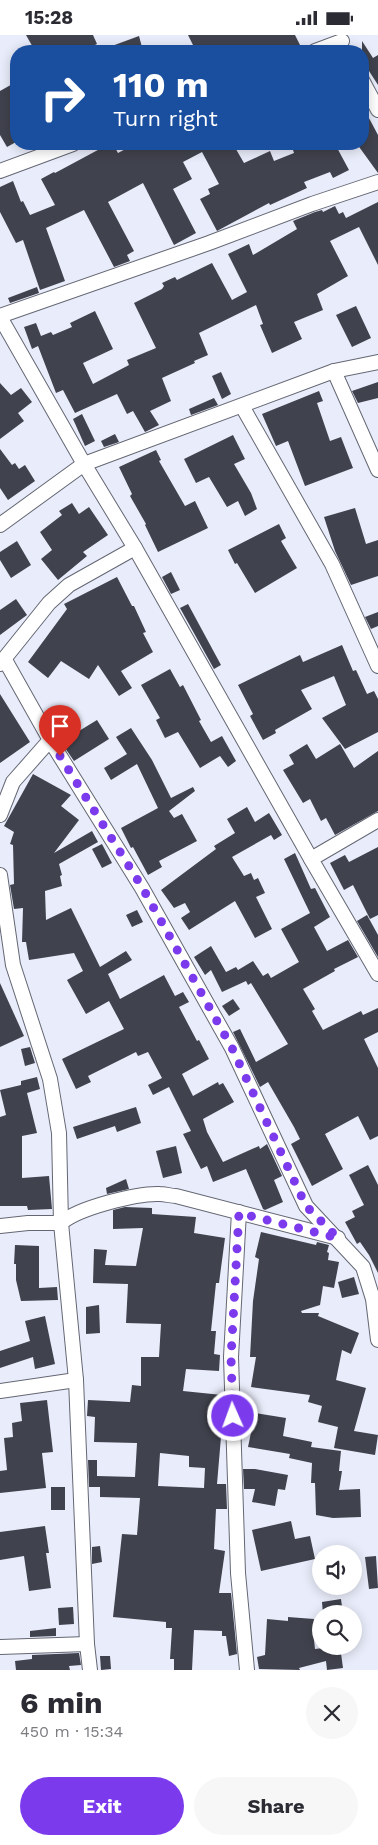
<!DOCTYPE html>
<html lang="en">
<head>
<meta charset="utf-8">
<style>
	:root { --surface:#fff; --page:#f7f7f7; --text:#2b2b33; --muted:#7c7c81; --accent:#7c3aed }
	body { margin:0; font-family:"Work Sans",sans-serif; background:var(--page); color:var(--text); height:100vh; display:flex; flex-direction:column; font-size:19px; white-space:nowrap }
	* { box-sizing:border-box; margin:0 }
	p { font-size:16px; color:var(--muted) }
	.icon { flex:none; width:28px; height:28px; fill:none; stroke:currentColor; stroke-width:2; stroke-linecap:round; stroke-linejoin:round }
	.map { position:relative; height:1635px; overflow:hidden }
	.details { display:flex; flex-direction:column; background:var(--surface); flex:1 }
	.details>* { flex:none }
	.guide { position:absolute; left:10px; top:10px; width:359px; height:105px; border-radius:20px; box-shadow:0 2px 12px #0003; background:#1a4fa0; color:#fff; overflow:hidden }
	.fabs { position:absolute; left:312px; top:1510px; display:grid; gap:10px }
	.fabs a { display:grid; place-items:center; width:50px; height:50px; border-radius:50%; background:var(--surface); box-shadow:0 2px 12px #0003; font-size:25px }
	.pin { position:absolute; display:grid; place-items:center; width:42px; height:42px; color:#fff; margin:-51px -21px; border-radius:50% 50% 50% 0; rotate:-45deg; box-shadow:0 0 5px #0007 }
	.pin .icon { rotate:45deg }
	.me { position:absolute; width:55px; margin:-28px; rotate:358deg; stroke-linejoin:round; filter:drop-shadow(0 0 4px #0008) }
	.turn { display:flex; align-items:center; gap:18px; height:105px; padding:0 20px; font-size:22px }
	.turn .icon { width:65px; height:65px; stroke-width:2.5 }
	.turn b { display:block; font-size:35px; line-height:42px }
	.round { display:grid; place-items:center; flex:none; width:52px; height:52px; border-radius:26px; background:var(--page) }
	.headline { display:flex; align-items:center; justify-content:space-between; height:85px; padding:0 20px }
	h1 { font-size:30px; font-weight:700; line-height:38px }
	.action { display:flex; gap:10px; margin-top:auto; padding:10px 20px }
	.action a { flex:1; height:58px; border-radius:30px; background:var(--accent); color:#fff; font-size:20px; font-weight:700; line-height:58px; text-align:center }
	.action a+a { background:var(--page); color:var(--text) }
	.status { display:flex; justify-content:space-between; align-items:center; height:35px; padding:0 25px; background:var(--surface); direction:ltr }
	.status svg { height:14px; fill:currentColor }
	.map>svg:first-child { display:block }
</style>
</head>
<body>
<div class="status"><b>15:28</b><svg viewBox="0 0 49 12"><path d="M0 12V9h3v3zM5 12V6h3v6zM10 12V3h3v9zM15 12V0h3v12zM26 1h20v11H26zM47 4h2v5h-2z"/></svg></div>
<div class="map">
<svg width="378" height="1635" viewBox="0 0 378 1635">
	<rect width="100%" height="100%" fill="#e9ecfa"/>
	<g fill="#40424d" fill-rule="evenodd">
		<path d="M26,0H93L97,9L82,16H35Z"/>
		<path d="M188,0H295L303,16H196Z"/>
		<path d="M139,1L143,16H101V15Z"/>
		<path d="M362,6L373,23L378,20V50L362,25Z"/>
		<path d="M16,47V107L7,112L0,100V56Z"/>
		<path d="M362,70L378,100V138L357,109H362Z"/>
		<path d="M109,109H113L118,118L135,109H233L244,128L270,116L274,126L294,118L291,109H309L311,115L323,109H335L349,135L333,143L330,137L304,147L307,153L270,170L269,168L217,196L200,164L210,159L208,154L219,149L202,117L183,127L192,144L173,154L196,198L174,210L143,148L108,167L134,216L127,220L130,226L114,232L84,175L46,193L65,246L40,255L23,205L16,208L0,177V152L13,146L21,167L23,166L30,180L55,170L41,144L54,137L55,138Z"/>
		<path d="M378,167V230L359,192L330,206L348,241L317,259L323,275L294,287L302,304L272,318L260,290L263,289L256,270L199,298L208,320L194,326L195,328L162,343L171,366L150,376L159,390L145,397L133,376L127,379L117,359L75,378L63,355L56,358L38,311L32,314L24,292L36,288L41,301L51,297L53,300L72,292L70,288L95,276L113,314L83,328L93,349L129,330L127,325L156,313L134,268L162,254L164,251L162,248L175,242L177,245L212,228L232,265L247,257L228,219L249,209L253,220L297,194L293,186L315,177L322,175L323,177L335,171L339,179L343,177L346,183Z"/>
		<path d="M37,252L39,258L10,268L8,263Z"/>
		<path d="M356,271L371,303L352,312L336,280Z"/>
		<path d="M221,337L231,359L222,364L212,341Z"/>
		<path d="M378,347V363L358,368L352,356Z"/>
		<path d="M0,348L11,360L21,353L32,367L18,378L24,386L0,404Z"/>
		<path d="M319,356L323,366L317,368L330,406L341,402L353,433L305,451L288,406L276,411L262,379Z"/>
		<path d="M214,363L218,370L191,380L189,374Z"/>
		<path d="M82,379L95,406L85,411L73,384Z"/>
		<path d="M115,399L119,407L104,412L101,406Z"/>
		<path d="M233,400L245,424L234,429L251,458L257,474L245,481L238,466L227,472L209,442L196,448L184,424Z"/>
		<path d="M0,414L12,430L15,428L19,434L25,430L35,446L8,465L0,453Z"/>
		<path d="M156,415L161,425L159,426L185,471L195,466L208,493L158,517L145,490L146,489L130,461L132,459L119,432Z"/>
		<path d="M72,468L79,479L89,472L108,500L83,517L87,521L58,545L41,524L52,515L40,497L62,480L59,476Z"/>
		<path d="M355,473L366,509L378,505V541L351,550L335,516L324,482Z"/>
		<path d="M279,489L286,503L281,506L297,533L255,558L237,528L235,529L228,515Z"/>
		<path d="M17,506L31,530L11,543L0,525V517Z"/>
		<path d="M171,537L180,555L171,559L162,542Z"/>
		<path d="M117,542L132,571H134L146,597L143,598L153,617L121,636L132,653L119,661L98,630L89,644L61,626L48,643L28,627L67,574L64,569Z"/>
		<path d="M16,564L27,580L0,600V575Z"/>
		<path d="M188,569L221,630L214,634L180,573Z"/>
		<path d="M378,577V591L371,594L365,582Z"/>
		<path d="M342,610L353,636L356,635L367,659L374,656L378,664V697L345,714L322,683L346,670L334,641L301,655L312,674L275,695L276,698L263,705L250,681L253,679L238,650L300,620L303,627Z"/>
		<path d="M170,634L180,652L183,650L201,685L199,686L211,707L222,701L236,726L228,732L220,721L200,733L178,697L165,703L156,685L160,683L141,650Z"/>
		<path d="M0,659L30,707L0,728Z"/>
		<path d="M97,685L109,704L74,726L61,707Z"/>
		<path d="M131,693L152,725L171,763L193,752L195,756L169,776L174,783L182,779L197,806L159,826L162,832L148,840L133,812L131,813L121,793L158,773L137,729L111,745L104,733L127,719L116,702Z"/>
		<path d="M307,709L316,724L340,709L354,733L378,716V776L335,800L326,783L321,786L310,764L303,768L283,735L294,729L289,720Z"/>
		<path d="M33,739L71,760L61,771L79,785L54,818L92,796L98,807L59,829L62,840L60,841L62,851L45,856L46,885L71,873L100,932L126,916L132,925L108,939L120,964L164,940L175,961L183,957L189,967L179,972L197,1006L199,1005L209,1024L182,1039L193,1061L218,1047L219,1050L223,1048L234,1067L203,1084L207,1097L223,1127L259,1111L260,1114L267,1109L282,1141L274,1145L283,1167L265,1175L263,1174L246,1134L213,1147L207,1131L201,1134L183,1099L191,1096L169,1052L153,1060L148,1050L162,1043L148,1017L138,1021L136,1017L88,1041L91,1047L76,1054L62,1024L124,994L109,966L86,979L67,945L83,936L74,918L29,925L26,907H22L23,873L14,874L10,850L14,849L13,810L10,809L14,797L4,791Z"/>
		<path d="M247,772L255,787L269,778L282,800L274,805L271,800L232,822L244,841L251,838L254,845L258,843L265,858L256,862L272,894L255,903L235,866L189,895L181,883L190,877L185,868L174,873L161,855L216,814L214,811L235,798L227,784Z"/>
		<path d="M102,809L112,828L102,833L92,814Z"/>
		<path d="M378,812V880L370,884L353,850L344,855L330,828L345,820L349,827Z"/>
		<path d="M295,818L311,854L315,853L330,882L314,892L327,916L348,905L358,922L334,934L335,936L303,954L315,974L312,976L323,995L361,976L363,980L378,973V997L364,1004L378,1033V1101L370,1105L358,1081L325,1099L343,1134L312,1151L291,1109L300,1104L294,1092L268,1047L260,1052L233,997L240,994L256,1027L288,1009L251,948L248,950L246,946L222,957L211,935L205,940L194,922L211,911L226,937L236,932L238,935L253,926L263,941L268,938L271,943L299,927L281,894L310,878L284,824Z"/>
		<path d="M137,875L143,887L132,892L126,880Z"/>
		<path d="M367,880L378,900V922L357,886Z"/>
		<path d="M0,948L24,1001L0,1012Z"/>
		<path d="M233,964L240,974L229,981L222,971Z"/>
		<path d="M30,1012L35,1028L25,1031L21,1014Z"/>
		<path d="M37,1042L40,1054L27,1058L37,1098L22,1101V1143L49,1141L52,1174L28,1175L27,1171H0V1082L6,1080L0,1055L21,1050V1046Z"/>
		<path d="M136,1072L141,1088L117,1097L115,1091L77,1104L73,1092Z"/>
		<path d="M176,1111L182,1138L163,1143L156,1116Z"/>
		<path d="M368,1130L378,1150V1238L369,1220L360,1207L357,1209L345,1187L355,1182L352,1176L364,1170L349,1140Z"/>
		<path d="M126,1144L129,1154L107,1159L106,1153Z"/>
		<path d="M125,1172L152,1173V1179L196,1182L194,1198L225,1203L219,1248H216L211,1296H216L214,1319L220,1320L219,1336L186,1334L183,1356L222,1360L218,1401L221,1402L217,1449H226L227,1474H216L214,1514L225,1516L219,1558H231L237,1619L229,1621L226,1601H222V1596L194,1595L192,1635H174V1624H170L172,1593H166V1587L113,1582L122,1499L137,1500L140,1463L100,1462V1452H89L88,1425H97V1441L135,1442L137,1408L94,1407L95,1382L87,1381L88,1365L130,1367L132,1350L141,1351V1322H159L161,1289L126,1288L128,1249L93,1248L94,1214L107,1215L105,1230L136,1231L143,1193L113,1194V1175ZM160,1418L189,1421V1432L205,1433L204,1453L158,1451Z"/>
		<path d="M261,1197L316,1210L317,1207L329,1210L327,1217L329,1218L328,1225L339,1227L334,1253L323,1251L320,1270L301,1276L302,1278H319L318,1281L359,1298L351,1319L342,1315L336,1345L366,1353L354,1396L378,1400L375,1420L334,1413L338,1392L318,1387L322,1371L308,1367L310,1360L251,1352L256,1322H250L253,1266L259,1224L255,1222Z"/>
		<path d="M15,1210L39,1211V1253L57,1252L58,1265L21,1266L16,1245V1229H14Z"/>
		<path d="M354,1242L359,1259L342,1263L338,1247Z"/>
		<path d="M99,1270L100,1298L86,1299V1272Z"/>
		<path d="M45,1281L55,1329L35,1334L33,1322L0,1333V1316L30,1306L25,1286Z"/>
		<path d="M47,1365L53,1417L42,1418L46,1453L0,1458V1436L7,1435L4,1403L13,1402L12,1388L22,1386L20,1368Z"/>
		<path d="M255,1378L286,1383L283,1401L312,1407L311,1412L341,1416L339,1436H342L339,1455L360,1454L361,1482L333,1483L316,1480L315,1448H311L312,1428L289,1423L290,1419L248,1412Z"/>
		<path d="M243,1434H255L288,1440L285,1455L278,1454L275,1471L252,1467L255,1454H244Z"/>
		<rect x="51" y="1452" width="14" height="23"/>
		<path d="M291,1486L295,1504L310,1501L315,1524L261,1536L252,1495Z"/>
		<path d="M45,1491L49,1518H46L51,1553L29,1556L24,1521L0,1525V1497Z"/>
		<path d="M100,1511L102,1527L92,1529V1512Z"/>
		<path d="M376,1521L378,1553L369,1554L365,1522Z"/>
		<path d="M341,1564L343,1579H323L322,1567Z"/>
		<path d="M73,1572L74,1589L59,1590L58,1573Z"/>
		<path d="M288,1582L314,1584L313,1596L315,1614L340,1611L343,1633L327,1635L326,1626L299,1633L300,1635L259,1634L257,1622L265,1620L267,1584L288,1586Z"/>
		<path d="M56,1593V1601L30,1602V1596Z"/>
		<path d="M79,1618L81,1630L69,1631L70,1635H16L15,1626L32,1624V1620Z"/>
		<path d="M100,1621H110L111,1634L101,1635Z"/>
	</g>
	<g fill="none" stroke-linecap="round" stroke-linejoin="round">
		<g stroke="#646773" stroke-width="16">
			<g id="minor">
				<path d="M315,16L342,6"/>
				<path d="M362,45L378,75"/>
				<path d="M0,136L73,109"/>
				<path d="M0,281L209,208L312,169L378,147"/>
				<path d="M0,282L84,429L135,513L311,824L378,939"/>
				<path d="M334,336L378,435"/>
				<path d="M242,371L332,529L378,631"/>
				<path d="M0,490L84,429L334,336L378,327"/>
				<path d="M5,625L50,705L142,853L232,1013L306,1171L363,1232L373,1264L378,1305"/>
				<path d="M0,629L49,568L69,550L135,513"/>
				<path d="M0,780L13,747L50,705"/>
				<path d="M311,824L378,785"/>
				<path d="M0,840L13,930L50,1044L59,1098L61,1188L76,1345L87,1609L90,1635"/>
				<path d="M239,1177L231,1322L238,1538L247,1635"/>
				<path d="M0,1191L28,1188H61C78,1173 137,1158 160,1159C165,1159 171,1161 176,1161L338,1203"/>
				<path d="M0,1356L76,1345"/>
				<path d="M0,1612L87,1609"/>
			</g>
		</g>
		<use href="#minor" stroke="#fff" stroke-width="14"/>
	</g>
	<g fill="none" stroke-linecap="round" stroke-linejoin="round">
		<path stroke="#7c3aed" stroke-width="9" stroke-dasharray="0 16.2" d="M60,721L142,852L232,1013L306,1171L338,1203L239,1178L231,1322L233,1381"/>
	</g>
</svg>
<div class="fabs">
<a><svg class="icon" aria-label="sound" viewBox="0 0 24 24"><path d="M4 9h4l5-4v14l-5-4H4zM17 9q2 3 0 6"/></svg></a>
<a><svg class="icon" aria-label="search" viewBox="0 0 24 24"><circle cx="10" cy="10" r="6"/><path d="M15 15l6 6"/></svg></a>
</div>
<div class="pin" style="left:60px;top:721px;background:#d93025"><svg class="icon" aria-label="arrive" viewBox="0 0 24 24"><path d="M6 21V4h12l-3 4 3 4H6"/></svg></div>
<svg class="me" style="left:233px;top:1381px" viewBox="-20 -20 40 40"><circle r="17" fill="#7c3aed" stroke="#fff" stroke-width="3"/><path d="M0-11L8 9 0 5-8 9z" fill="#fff"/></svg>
<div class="guide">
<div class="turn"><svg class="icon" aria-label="right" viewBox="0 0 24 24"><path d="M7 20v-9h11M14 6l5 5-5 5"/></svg><div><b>110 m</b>Turn right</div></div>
</div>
</div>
<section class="details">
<div class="headline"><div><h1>6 min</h1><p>450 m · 15:34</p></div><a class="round"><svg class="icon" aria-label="close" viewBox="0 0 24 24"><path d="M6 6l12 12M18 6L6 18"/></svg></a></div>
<div class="action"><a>Exit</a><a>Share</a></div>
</section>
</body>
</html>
